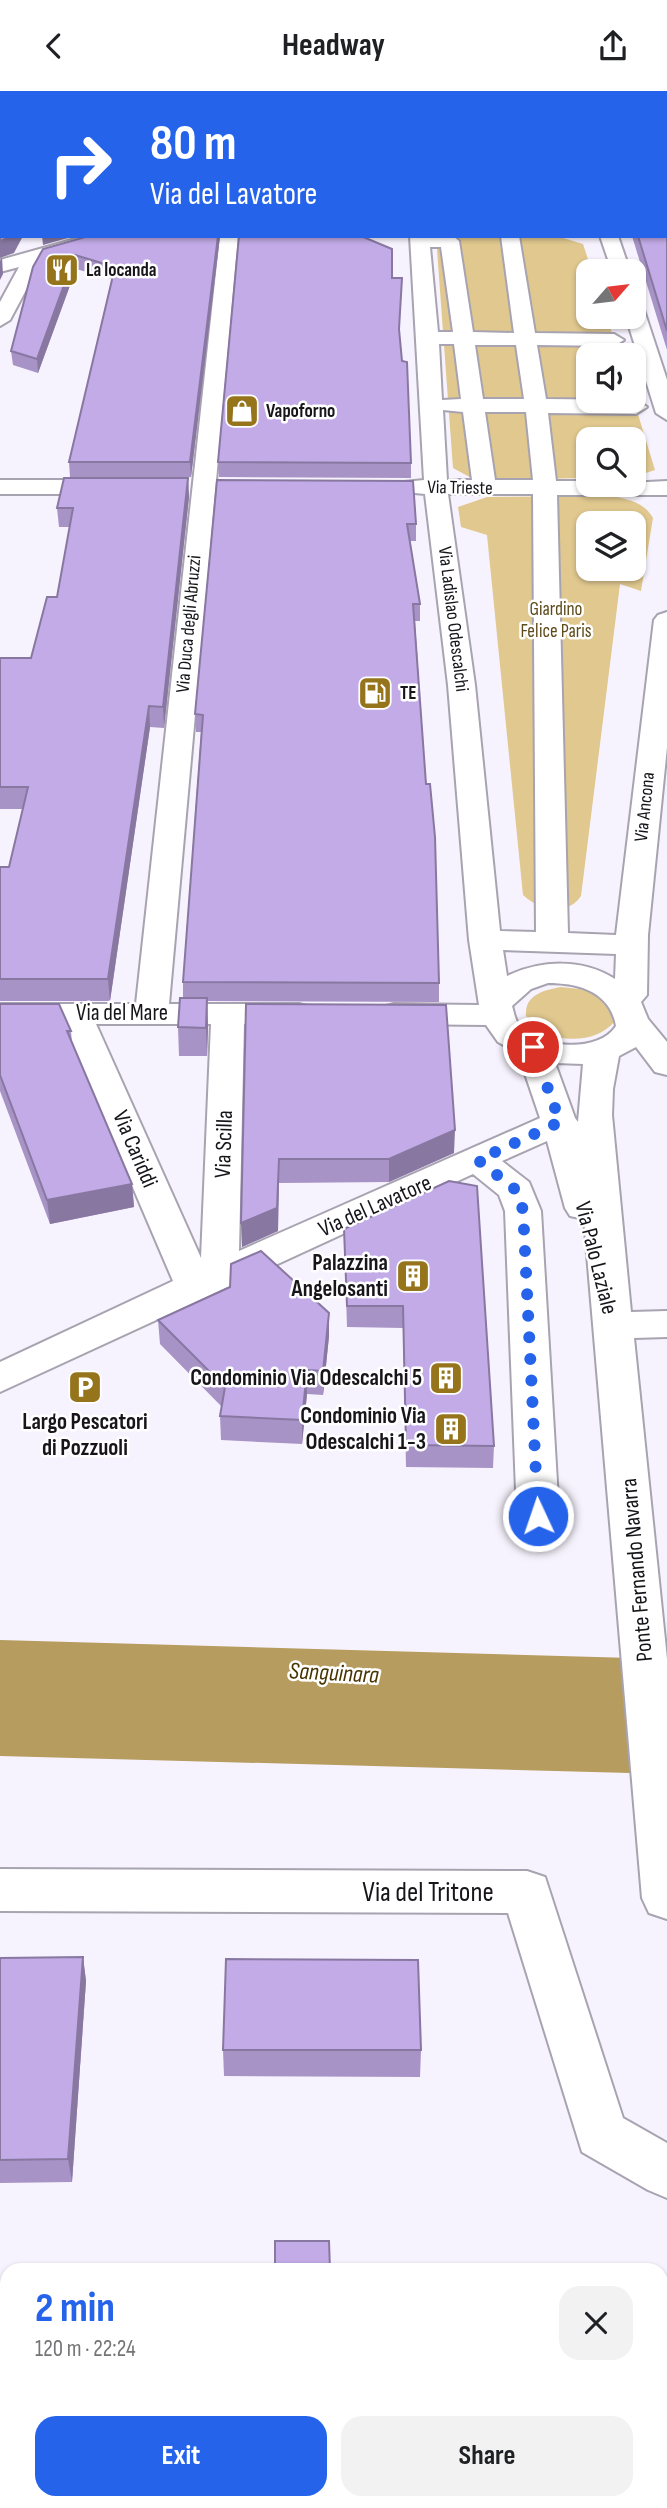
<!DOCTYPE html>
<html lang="en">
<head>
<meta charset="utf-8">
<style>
	:root { --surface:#fff; --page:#f2f2f2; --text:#202124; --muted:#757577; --accent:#2563eb }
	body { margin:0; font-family:"Sofia Sans Condensed",sans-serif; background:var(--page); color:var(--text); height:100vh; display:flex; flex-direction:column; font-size:26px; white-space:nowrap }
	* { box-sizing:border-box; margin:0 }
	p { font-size:23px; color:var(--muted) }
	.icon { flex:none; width:38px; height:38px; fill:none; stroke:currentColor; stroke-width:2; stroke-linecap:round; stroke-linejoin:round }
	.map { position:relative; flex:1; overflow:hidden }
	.panel { position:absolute; left:0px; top:2172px; width:668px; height:247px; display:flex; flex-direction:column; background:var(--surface); border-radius:21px 21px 0 0; box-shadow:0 2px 5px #0004 }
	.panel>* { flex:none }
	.hud { position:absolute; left:0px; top:0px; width:668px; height:147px; box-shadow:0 2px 5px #0004; background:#2563eb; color:#fff; overflow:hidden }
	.needle { width:46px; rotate:62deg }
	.fabs { position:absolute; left:576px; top:168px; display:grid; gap:14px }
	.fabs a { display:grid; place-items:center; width:70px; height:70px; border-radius:14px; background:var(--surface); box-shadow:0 2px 5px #0004; font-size:35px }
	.pin { position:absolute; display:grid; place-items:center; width:60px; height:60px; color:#fff; margin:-30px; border:4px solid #fff; border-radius:50%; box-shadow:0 2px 7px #0007 }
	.me { position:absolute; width:77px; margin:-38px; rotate:357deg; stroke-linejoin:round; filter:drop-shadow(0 0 5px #0008) }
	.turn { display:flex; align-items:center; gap:24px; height:147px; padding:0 35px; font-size:32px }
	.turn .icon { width:91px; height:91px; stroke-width:2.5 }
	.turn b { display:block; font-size:49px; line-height:60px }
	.round { display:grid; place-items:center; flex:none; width:74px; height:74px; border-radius:21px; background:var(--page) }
	.overview { display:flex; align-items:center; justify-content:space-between; height:119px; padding:0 35px }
	h1 { font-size:42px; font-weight:700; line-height:52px; color:var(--accent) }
	.primary-button { display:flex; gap:14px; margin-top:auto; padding:14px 35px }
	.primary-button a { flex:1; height:80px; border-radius:21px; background:var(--accent); color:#fff; font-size:28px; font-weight:700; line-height:80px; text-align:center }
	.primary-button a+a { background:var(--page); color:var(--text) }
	header { display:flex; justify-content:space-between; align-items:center; height:91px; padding:0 35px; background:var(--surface); font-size:32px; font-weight:700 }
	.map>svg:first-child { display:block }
</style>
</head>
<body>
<header><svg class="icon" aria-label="back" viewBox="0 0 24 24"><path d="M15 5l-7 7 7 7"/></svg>Headway<svg class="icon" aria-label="share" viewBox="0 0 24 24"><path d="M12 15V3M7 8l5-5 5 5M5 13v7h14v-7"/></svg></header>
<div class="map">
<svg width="667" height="2417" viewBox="0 0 667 2417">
	<rect width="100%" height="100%" fill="#f7f3fe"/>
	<g fill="#e0c88f" fill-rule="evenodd">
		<path d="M436,145H557L583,153L592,180H588V226H607L619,264H588V310H634L655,379L634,386V348H588V387L475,389L453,377Z"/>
		<path d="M613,405C629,409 644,411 653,427L641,500L620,493L581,805C567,826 539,819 523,804L487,444L461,436L458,416L487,406ZM588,432H634V478H588Z"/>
		<path d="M561,896L589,899L611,912L615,930C594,956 544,953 526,925C524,904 544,899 561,896Z"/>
	</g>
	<path fill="#b79c5f" d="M0,1549L667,1568V1683L0,1665Z"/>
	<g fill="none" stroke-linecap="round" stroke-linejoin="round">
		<g stroke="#a8a3b0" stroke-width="4">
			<g id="minor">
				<rect x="398" y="0" width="16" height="2"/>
				<rect x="0" y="37" width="2" height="10"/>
				<path d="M86,145H117L115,149L42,169L10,229L0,235V211L19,176L0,181V169Z"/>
				<path d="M220,145H238L169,913H299L311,916L316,923L311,930L244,933L239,1160L540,1027L518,962L498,951L486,934L394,933L382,930L377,923L382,916L394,913L479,914L469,849L448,594L425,403L404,401L400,396L404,391L424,389L410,145H453L459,150L473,241L514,242L501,145H519L535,242L614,243L624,249L614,255L537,254L546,308L636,309L647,316L636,323L548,322L556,390H588V394L667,390V404H557L568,842L616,844L654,529L658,524L667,521V656L648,844L647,904L641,911L648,928L667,951V984L655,981L636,956L619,965L613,998L612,1024L631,1221L667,1220V1246L634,1247L667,1568V1828L649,1822L642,1807L584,1128L570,1125L565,1117L547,1050L502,1070L529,1091L541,1120L559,1425L553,1436L538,1440L523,1436L517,1425L505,1120L499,1104L473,1083L0,1301V1271L173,1190L63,933H0V913H136ZM430,156H441L453,241H438ZM439,253H454L461,308L442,309ZM475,254H516L524,308H483ZM443,319L463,321L472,389H447ZM485,321H526L533,389H495ZM448,403H533L536,841L500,840L475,594ZM503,859L616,863L615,888C582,867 541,869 507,885ZM548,892C579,892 610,901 616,935C599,962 540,958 520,935C515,930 514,921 512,915L531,898ZM96,933H211L201,1167ZM555,972L583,973L578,1031L575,1027Z"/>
				<path d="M600,145H618L630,180H612Z"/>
				<path d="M634,213L644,219L667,289V329L656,322L626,226H634Z"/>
				<path d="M0,389H113L121,391L125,396L121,401L113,403H0Z"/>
				<path d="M0,1778L527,1780L545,1786L623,2027L667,2052V2107L648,2099L582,2061L508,1822L0,1820Z"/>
			</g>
		</g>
		<use href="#minor" fill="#fff" fill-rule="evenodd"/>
	</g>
	<g fill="#a793c6">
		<path d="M479,0H667V259L632,145H667V2H479Z"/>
		<path d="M2,17V31L1,30L0,18Z"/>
		<path d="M89,145H220L191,386H70L69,371L112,188L76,178L38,282L13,274L11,260L33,176Z"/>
		<path d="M392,187L399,241L411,372V387L219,386L218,371Z"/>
		<path d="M188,387L189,406L164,637L150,636L110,910H0V776H9L23,718H0V567H31L57,506L70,436H59L57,417Z"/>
		<path d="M217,389L416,433V450H410L420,513V530H415L439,892V911L207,910L208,936L207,965H179L178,936L183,907V891L201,641H196L195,623Z"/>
		<path d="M0,913L71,940L72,952L132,1093L134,1116L50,1133L0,1000Z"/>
		<path d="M246,913L454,1062L389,1091L279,1092L278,1140L242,1156Z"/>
		<path d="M449,1090L494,1355L493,1377L406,1376L403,1237L347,1236L344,1138Z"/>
		<path d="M158,1229L329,1245L323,1304L307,1303L302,1353L221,1349L220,1325L222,1316L160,1253Z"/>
		<path d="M83,1866L86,1890L72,2091L0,2092V1867Z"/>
		<path d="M223,1959H421L420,1986L224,1985Z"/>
		<rect x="0" y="2258" width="7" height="144"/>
	</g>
	<g fill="#8878a1">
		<path d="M2,2V14L0,15V3Z"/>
		<path d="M13,145H23L14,162L0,167V150Z"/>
		<path d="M42,145H75L43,154Z"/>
		<path d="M218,145H220L191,386L190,371Z"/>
		<path d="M75,164L76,178L38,282L37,268Z"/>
		<path d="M2,166L3,183L0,189V170Z"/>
		<path d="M188,387L189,406L164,637L163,616Z"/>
		<path d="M149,615L150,636L110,910L108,888Z"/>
		<path d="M207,907L208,936L207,965L206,937Z"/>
		<path d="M455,1039L454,1062L389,1091V1068Z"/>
		<path d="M279,1068L278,1140L242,1156L241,1132Z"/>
		<path d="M132,1093L134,1116L50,1133L47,1109Z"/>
		<path d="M329,1222V1245L323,1304V1280Z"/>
		<path d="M307,1279V1303L302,1353V1329Z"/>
		<path d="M83,1866L86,1890L72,2091L68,2068Z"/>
	</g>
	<g fill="#c2abe6" stroke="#8878a1" stroke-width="2">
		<path d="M0,0H382V2H2V3V2L0,3Z"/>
		<path d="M517,0H667V240L638,145H667V2L518,1Z"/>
		<path d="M2,92V145H13L0,150V93Z"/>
		<path d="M89,145H218L190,371H69L115,176L75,164L37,268L11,260L33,176L43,158Z"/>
		<path d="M239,145H361L392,158V187H402L399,238L402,270L407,271L411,372L218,371Z"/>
		<path d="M64,387H188L163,616L149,615L108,888H0V776H9L28,696H0V567H31L47,506H57L73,417H57Z"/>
		<path d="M217,389L413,390L416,433H407L420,513H413L426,693H430L435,746L439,892L183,891L203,624L195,623Z"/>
		<path d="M180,907H207L206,937L178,936Z"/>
		<path d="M0,913H59L71,940H67L132,1093L47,1109L0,984Z"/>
		<path d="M246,913L446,914L455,1039L389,1068H279L277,1117L241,1132Z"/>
		<path d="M449,1090L477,1095L494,1355L406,1354L403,1215H347L344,1138Z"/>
		<path d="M261,1160L329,1222L323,1280L307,1279L302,1329L220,1325L225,1296L158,1229L230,1196L231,1173Z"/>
		<path d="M83,1866L68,2068L0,2069V1867Z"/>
		<path d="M226,1868L418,1869L421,1959H223Z"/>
		<path d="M275,2150H329L330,2179H275Z"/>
		<rect x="0" y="2258" width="7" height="123"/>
		<path d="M305,2412H543L544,2417H305Z"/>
	</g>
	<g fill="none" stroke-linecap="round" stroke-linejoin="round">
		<path stroke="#2563eb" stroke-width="12" stroke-dasharray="0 21.6" d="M533,956L560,1031L478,1069L516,1099L523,1119L538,1425"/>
	</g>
	<defs>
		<g id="restaurant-square" transform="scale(1.75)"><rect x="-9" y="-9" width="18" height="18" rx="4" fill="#95741c" stroke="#fff"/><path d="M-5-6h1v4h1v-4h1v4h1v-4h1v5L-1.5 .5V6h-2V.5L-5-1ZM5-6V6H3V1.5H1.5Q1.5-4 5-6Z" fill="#fff"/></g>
		<g id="shop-square" transform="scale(1.75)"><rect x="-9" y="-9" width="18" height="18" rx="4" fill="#95741c" stroke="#fff"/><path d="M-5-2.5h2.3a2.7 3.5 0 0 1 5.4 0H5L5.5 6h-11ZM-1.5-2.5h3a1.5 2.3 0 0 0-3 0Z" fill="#fff"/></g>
		<g id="fuel-square" transform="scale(1.75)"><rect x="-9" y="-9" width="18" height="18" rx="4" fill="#95741c" stroke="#fff"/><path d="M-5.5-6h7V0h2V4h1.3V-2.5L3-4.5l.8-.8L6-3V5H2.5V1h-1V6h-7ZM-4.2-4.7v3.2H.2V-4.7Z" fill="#fff"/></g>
		<g id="building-square" transform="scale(1.75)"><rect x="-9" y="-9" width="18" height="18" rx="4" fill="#95741c" stroke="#fff"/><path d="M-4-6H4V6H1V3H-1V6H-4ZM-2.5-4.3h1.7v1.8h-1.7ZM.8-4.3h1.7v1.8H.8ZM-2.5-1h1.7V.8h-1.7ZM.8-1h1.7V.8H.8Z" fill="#fff"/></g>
		<g id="parking-square" transform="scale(1.75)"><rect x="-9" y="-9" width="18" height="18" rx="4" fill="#95741c" stroke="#fff"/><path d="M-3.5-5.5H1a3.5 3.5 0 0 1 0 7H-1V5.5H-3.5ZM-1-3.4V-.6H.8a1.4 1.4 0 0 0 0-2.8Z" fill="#fff"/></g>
	</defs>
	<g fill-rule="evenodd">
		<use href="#restaurant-square" x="62" y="179"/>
		<use href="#shop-square" x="242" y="320"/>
		<use href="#fuel-square" x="375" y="602"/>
		<use href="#building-square" x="413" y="1185"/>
		<use href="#building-square" x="446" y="1287"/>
		<use href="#parking-square" x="85" y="1296"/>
		<use href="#building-square" x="451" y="1338"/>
	</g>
	<g text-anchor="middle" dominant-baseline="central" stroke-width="5" stroke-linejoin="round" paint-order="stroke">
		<g font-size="19" font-weight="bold" fill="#17151a" stroke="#fff" text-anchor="start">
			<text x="86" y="179">La locanda</text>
			<text x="266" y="320">Vapoforno</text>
			<text x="400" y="602">TE</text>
		</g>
		<g font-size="19" fill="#17151a" stroke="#fff">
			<text transform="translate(460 397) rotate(1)">Via Trieste</text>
			<text transform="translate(453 528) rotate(83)">Via Ladislao Odescalchi</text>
			<text transform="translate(189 533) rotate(-85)">Via Duca degli Abruzzi</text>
			<text transform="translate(645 716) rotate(-84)">Via Ancona</text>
		</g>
		<g font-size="19" fill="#5e4b1b" stroke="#fff">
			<text x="556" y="518">Giardino<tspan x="556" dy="22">Felice Paris</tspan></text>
		</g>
		<g font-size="23" fill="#17151a" stroke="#fff">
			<text x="122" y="922">Via del Mare</text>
			<text transform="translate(224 1053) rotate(-88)">Via Scilla</text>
			<text transform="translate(135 1058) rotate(67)">Via Cariddi</text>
			<text transform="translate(375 1115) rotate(-24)">Via del Lavatore</text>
			<text transform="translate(596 1167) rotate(76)">Via Palo Laziale</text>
			<text transform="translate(637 1479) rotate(-95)">Ponte Fernando Navarra</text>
		</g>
		<g font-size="23" font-weight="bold" fill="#17151a" stroke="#fff" text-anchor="end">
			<text x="388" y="1172">Palazzina<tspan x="388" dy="26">Angelosanti</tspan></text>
			<text x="422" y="1287">Condominio Via Odescalchi 5</text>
			<text x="426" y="1325">Condominio Via<tspan x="426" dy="26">Odescalchi 1-3</tspan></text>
			<text x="85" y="1331" text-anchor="middle">Largo Pescatori<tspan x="85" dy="26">di Pozzuoli</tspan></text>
		</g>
		<g font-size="24" font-style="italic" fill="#473400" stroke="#fff">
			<text transform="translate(334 1582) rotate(3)">Sanguinara</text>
		</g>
		<g font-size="28" fill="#17151a" stroke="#fff">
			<text x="428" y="1801">Via del Tritone</text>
		</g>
	</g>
</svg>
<div class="fabs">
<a><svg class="needle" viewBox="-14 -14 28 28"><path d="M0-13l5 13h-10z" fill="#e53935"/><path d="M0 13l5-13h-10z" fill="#757577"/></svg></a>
<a><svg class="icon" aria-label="sound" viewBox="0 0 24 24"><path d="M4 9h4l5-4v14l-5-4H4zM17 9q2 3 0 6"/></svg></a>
<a><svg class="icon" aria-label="search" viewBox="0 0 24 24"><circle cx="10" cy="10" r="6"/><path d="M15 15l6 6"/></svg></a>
<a><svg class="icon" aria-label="layers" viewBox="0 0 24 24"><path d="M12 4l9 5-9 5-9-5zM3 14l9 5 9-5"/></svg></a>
</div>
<div class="pin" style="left:533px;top:956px;background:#d93025"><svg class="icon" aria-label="arrive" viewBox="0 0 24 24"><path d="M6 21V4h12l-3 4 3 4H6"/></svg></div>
<svg class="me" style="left:538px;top:1425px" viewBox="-20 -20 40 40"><circle r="17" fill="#2563eb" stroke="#fff" stroke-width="3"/><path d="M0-11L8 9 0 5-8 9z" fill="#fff"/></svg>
<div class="hud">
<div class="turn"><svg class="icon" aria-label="right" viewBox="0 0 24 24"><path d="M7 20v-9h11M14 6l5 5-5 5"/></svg><div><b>80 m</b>Via del Lavatore</div></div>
</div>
<section class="panel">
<div class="overview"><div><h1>2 min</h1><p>120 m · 22:24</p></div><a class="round"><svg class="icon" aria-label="close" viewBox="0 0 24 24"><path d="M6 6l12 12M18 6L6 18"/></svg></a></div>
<div class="primary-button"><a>Exit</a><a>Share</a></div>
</section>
</div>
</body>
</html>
